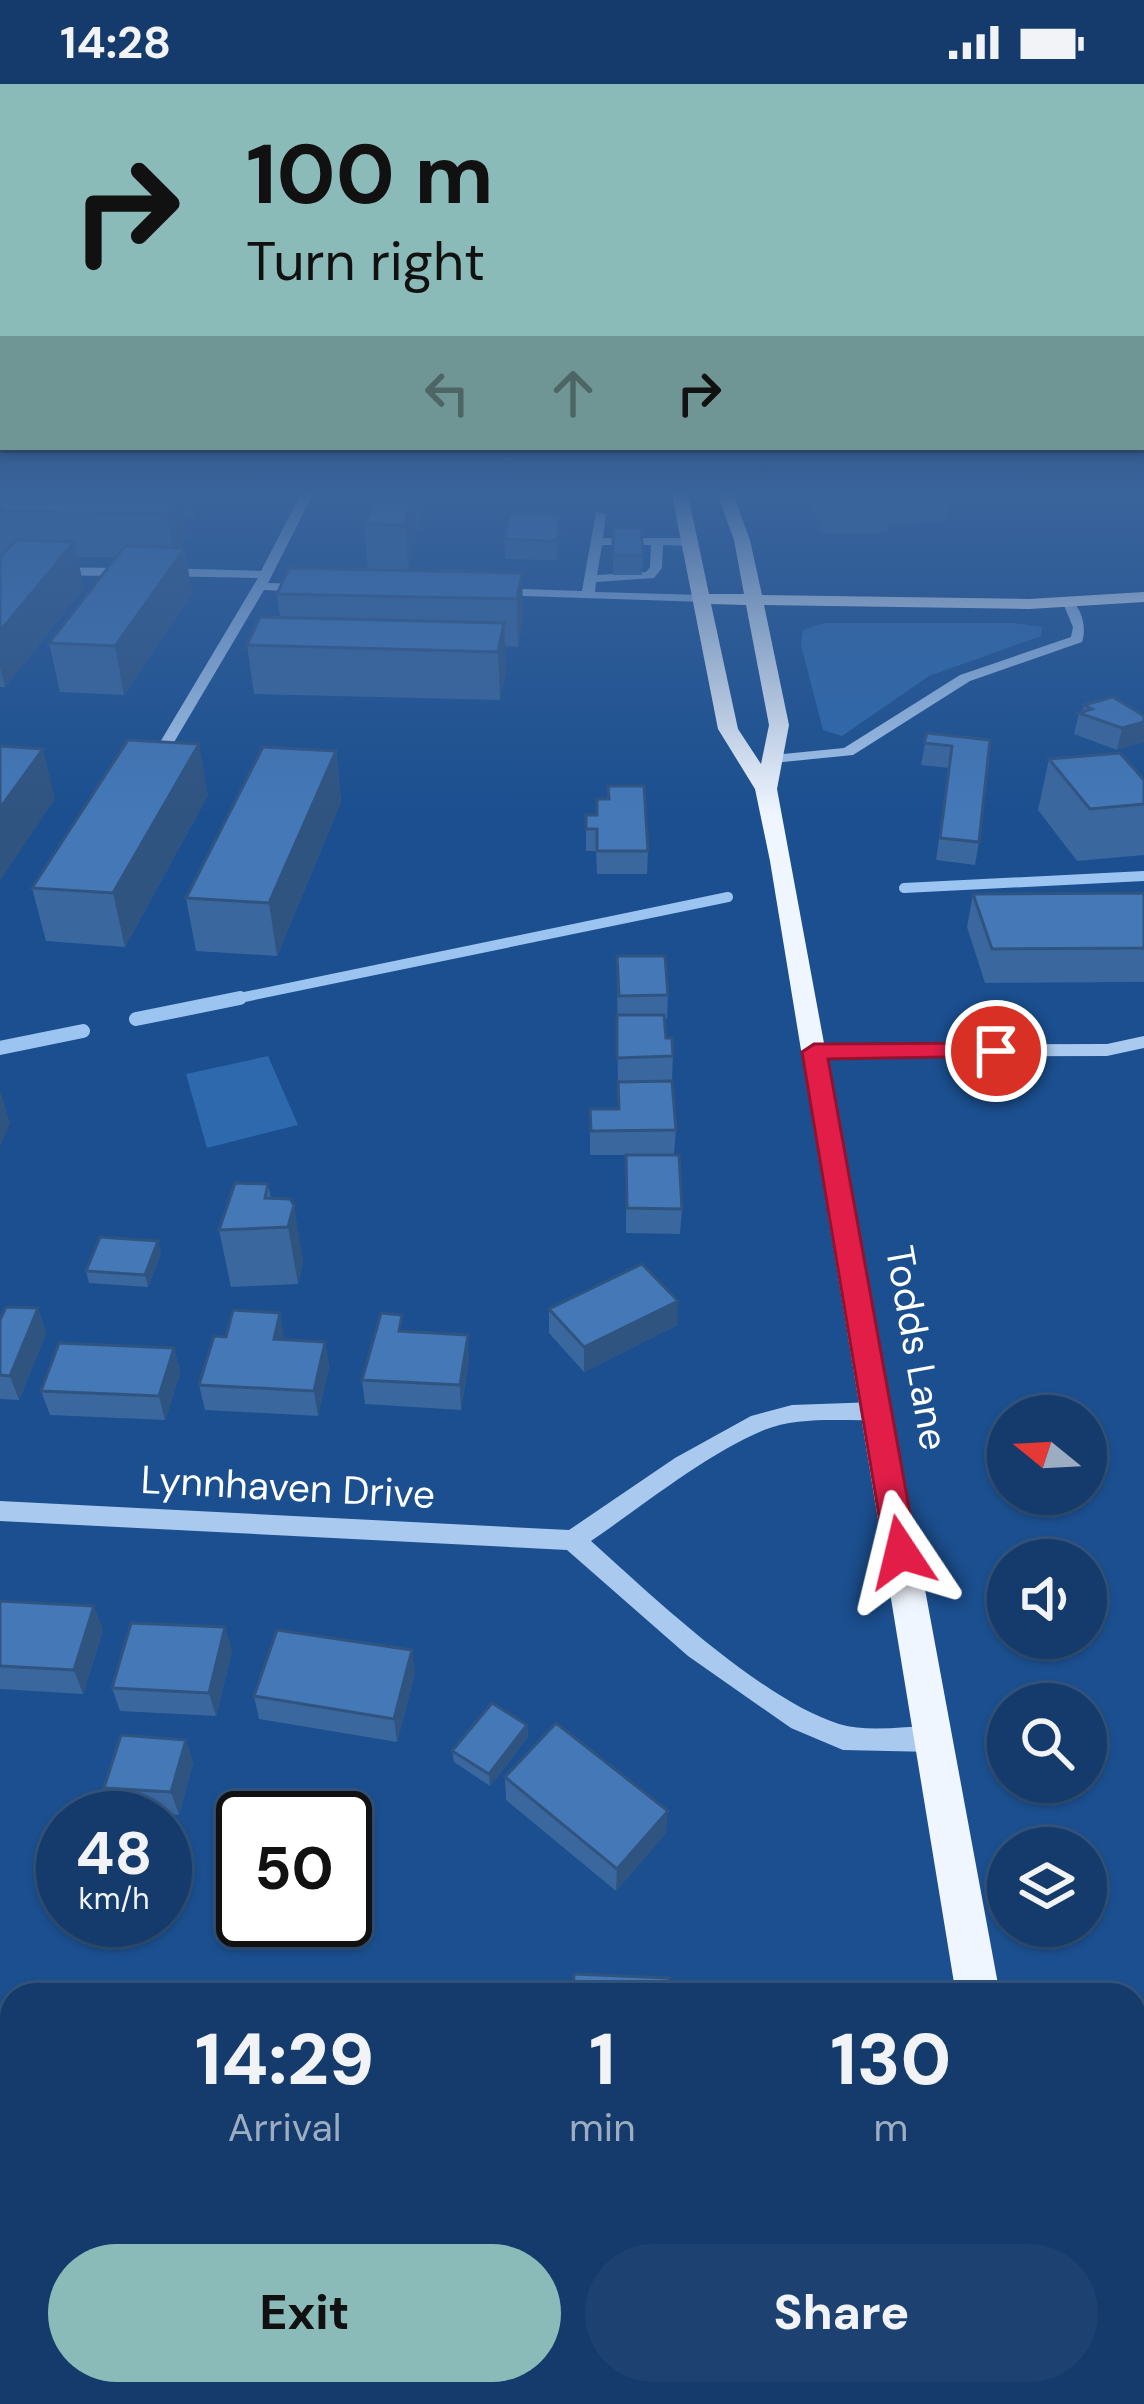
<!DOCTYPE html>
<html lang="en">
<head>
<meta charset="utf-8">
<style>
	:root { --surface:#143b6b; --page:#1d4271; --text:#f1f3f6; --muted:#9dadc1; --line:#33557e; --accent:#8bbbb9 }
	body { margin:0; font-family:"DM Sans",sans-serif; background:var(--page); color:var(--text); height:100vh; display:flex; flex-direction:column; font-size:45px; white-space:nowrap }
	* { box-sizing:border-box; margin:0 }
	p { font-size:39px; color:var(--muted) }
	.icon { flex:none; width:66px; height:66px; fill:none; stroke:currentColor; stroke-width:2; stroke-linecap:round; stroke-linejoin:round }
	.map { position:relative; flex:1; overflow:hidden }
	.details { position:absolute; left:0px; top:1899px; width:1146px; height:423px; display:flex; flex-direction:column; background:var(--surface); border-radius:36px 36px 0 0; box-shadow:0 3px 9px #0004,0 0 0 3px var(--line) }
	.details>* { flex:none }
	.hud { position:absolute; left:0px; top:0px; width:1146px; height:366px; box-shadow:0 3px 9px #0004,0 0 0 3px var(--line); background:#8bbbb9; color:#111; overflow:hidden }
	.needle { width:78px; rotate:288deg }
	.buttons { position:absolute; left:987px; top:1311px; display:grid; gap:24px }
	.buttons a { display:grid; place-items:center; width:120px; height:120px; border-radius:50%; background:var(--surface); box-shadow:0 3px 9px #0004,0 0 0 3px var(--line); font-size:60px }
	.speed { position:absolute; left:36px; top:1707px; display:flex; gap:24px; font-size:60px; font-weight:700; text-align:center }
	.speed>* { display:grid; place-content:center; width:156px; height:156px; border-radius:50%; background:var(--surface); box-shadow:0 3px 9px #0004,0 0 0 3px var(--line); line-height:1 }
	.speed small { font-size:30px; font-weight:400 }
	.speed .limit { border:6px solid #111; border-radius:18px; background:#fff; color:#111 }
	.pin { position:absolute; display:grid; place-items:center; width:102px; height:102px; color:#fff; margin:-51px; border:6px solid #fff; border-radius:50%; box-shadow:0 3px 12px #0007 }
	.me { position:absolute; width:132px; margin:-66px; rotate:350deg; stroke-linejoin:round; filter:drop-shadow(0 0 9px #0008) }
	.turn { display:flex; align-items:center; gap:42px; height:252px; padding:0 48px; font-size:54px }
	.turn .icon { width:156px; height:156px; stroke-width:2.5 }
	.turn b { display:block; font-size:84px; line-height:102px }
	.lanes { display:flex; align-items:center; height:114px; padding:0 48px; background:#0003; justify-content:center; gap:60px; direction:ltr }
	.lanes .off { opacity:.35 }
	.eta { display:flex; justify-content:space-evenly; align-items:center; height:204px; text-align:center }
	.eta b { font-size:72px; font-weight:800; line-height:84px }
	.primary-button { display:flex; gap:24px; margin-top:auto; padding:24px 48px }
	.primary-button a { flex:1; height:138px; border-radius:72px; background:var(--accent); color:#111; font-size:48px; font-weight:800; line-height:138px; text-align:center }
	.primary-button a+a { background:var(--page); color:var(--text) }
	.status { display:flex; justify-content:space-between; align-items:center; height:84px; padding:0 60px; background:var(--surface); direction:ltr }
	.status svg { height:33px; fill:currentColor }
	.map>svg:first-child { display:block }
</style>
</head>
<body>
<div class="status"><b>14:28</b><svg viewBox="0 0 49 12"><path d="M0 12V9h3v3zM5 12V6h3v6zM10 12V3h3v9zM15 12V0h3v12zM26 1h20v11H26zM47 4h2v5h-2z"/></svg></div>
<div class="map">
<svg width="1144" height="2320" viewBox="0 0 1144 2320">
	<rect width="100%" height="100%" fill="#1b4f8f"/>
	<g fill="#2e69ad">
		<path d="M824,539H1014L1042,543L1041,552L929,592L842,652L823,646L801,561L803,546Z"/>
		<path d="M268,972L298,1041L207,1064L186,990Z"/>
	</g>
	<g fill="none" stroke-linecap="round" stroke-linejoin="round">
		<g stroke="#9cc4f0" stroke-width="10">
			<path d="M904,804L1144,792"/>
			<path d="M225,917L728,813"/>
		</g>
		<g stroke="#9cc4f0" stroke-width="14">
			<path d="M136,935L240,914"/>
			<path d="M0,964L83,947"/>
		</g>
		<g fill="#a9c9ee" fill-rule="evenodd">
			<path d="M303,406H315L268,499L308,500L314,504L308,508L264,506L170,665L158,668L156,665L258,494L162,492L156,488L162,484L261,487Z"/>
			<path d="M596,428L606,430L603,454H693L699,458L693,462L663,461L662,484L654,494L596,498L595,508L702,511L708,515L706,518L491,511V505L495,504L582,507ZM602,461H651L650,483L646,488L597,491Z"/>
			<path d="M0,483L131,484L137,488L131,492L0,491Z"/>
			<path d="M1069,515C1082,523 1087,544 1082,558L970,597L853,671L773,679L766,675L773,671L844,664L960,591L1071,553L1073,543L1063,519Z"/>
			<path d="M1144,952V964L1107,972L814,973L805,967L814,961L1107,960Z"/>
			<path d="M876,1318L884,1321L888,1327L884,1333L876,1336C841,1337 798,1332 764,1346C706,1370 644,1421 591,1457C652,1512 762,1616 839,1640C869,1649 903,1642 933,1642L943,1646L947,1655L943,1664L933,1668L843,1666L791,1644L688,1572L567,1466L0,1437V1417L569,1446L675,1374L751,1332L792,1321Z"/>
		</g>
		<g fill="#f0f6ff" fill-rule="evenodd">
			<path d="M671,406H687L709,510H744L734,456L716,406H732L750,456L762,511L1029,515L1144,508V518L1029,525L764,521L789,641L777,705L1000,1911H956L770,777L755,705L718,645ZM711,520L746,521L769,641L761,680L738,645Z"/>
			<path d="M1021,2310H1073L1075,2320H1023Z"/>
		</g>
	</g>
	<g fill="#3a679d">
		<path d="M0,406H206L207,414L195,434H184L187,453L181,464L192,510L124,611L60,608L49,559L116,473H77L84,504L5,603H0V473L2,471H0Z"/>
		<path d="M378,406H434L421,446H416L408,486L368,485L364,440Z"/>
		<path d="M809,406H953L947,437H914L913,441H888L887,449H824L808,419Z"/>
		<path d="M561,430L562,449L557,476L505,475L504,455Z"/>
		<path d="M613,444L643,471L642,491H613Z"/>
		<path d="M522,489L523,536L518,563L505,562L506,587L500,616L254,610L247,561L280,533L277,510Z"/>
		<path d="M1084,621L1144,632L1117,666L1074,650L1079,629L1082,628Z"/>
		<path d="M927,649L990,656L979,758L975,781L936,776L949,684L921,681Z"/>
		<path d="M336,667L341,718L277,872L196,867L186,814Z"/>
		<path d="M1049,675L1144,696V771L1077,777L1038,726Z"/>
		<path d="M608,702L648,767L647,790H597L596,767H586V731H597L608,715Z"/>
		<path d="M208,711L125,863L46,857L32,804Z"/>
		<path d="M1144,809V898L985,899L967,843L973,810Z"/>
		<path d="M617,872L668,911L667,935H665L666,954L673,972L672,996L621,998L676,1046L674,1070L682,1125L680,1150L626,1149V1071H590V1025H618Z"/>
		<path d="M268,1100L271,1114L290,1115L303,1177L298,1200L231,1203L219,1146Z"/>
		<path d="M161,1169L148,1203L89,1199L86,1187Z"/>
		<path d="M38,1224L46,1249L19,1316L0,1315V1236Z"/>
		<path d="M549,1225L677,1241L584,1288L549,1249Z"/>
		<path d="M404,1247L469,1275L461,1326L365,1320L362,1296Z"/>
		<path d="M284,1253L283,1256L325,1258L329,1283L318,1332L205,1326L199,1301Z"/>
		<path d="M174,1264L180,1289L165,1336L50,1331L41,1307Z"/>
		<path d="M0,1517L103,1546L83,1610L0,1605Z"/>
		<path d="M232,1566L216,1632L120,1627L112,1604Z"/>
		<path d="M415,1589L397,1658L259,1635L254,1612Z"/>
		<path d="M527,1641L528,1653L490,1702L454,1678L452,1667Z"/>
		<path d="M186,1656L193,1679L179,1731L113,1726L104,1704Z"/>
		<path d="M505,1693L666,1749L616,1807L506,1716Z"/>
	</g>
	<g fill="#305480">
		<path d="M191,406H206L207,414L195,434Z"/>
		<path d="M412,406L416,446L408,486L405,441Z"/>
		<path d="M418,406H434L421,446Z"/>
		<path d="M180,409L187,453L174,475L167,430Z"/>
		<path d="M561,430L562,449L557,476V457Z"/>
		<path d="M74,458L84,504L5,603L0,583V547Z"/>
		<path d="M185,464L192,510L124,611L115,562Z"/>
		<path d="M522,489L523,536L518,563L517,515Z"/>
		<path d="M504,539L506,587L500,616L498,568Z"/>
		<path d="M1144,638V658L1117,666L1122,644Z"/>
		<path d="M199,660L208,711L125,863L113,809Z"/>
		<path d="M43,665L55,715L0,797V724Z"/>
		<path d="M336,667L341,718L277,872L269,819Z"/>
		<path d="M0,1006L10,1039L0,1063Z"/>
		<path d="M294,1121L303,1177L298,1200L288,1143Z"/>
		<path d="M158,1157L161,1169L148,1203L145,1191Z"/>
		<path d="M678,1217L677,1241L584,1288V1263Z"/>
		<path d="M38,1224L46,1249L19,1316L10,1292Z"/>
		<path d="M280,1229L284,1253L278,1280L274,1255Z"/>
		<path d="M468,1251L469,1275L461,1326L460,1301Z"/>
		<path d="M325,1258L329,1283L318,1332L314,1307Z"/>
		<path d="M174,1264L180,1289L165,1336L159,1312Z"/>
		<path d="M94,1522L103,1546L83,1610L74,1586Z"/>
		<path d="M225,1543L232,1566L216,1632L209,1609Z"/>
		<path d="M412,1566L415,1589L397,1658L394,1635Z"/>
		<path d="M527,1641L528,1653L490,1702L489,1690Z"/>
		<path d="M186,1656L193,1679L179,1731L171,1708Z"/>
		<path d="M668,1727L666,1749L616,1807L617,1785Z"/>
	</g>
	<g fill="#4478b7" stroke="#305480" stroke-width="3">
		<path d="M0,406H46L180,409L167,430L0,427Z"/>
		<path d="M378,406H412L405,441L364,440Z"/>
		<path d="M818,406H949L951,410H915L917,414H888L891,422H826Z"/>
		<path d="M510,429L561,430L557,457L504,455Z"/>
		<path d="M613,444H641L643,471H613Z"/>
		<path d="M16,456L74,458L0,547V473Z"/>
		<path d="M125,462L185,464L115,562L49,559Z"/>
		<path d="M289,484L522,489L517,515L277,510Z"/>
		<path d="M260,533L504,539L498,568L247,561Z"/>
		<path d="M1113,613L1144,632V638L1122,644L1079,629L1092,625L1084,621Z"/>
		<path d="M927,649L990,656L979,758L940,754L952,662L924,659Z"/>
		<path d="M128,656L199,660L113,809L32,804Z"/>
		<path d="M0,662L43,665L0,724Z"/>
		<path d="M263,663L336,667L269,819L186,814Z"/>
		<path d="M1120,669L1144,696V720L1090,725L1049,675Z"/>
		<path d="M608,702H644L648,767H597V745H586V731H597V715H609Z"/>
		<path d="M1144,809V864L992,865L973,810Z"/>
		<path d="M617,872H665L668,911L619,912Z"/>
		<path d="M617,931H664L666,954H672L673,972L617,974Z"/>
		<path d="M672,997L676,1046L591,1047L590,1025H619L618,998Z"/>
		<path d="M626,1071H679L682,1125L627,1124Z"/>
		<path d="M235,1099L268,1100L265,1114L290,1115L294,1121L288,1143L219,1146Z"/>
		<path d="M100,1153L158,1157L145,1191L86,1187Z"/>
		<path d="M642,1180L678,1217L584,1263L549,1225Z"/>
		<path d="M6,1223L38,1224L10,1292L0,1291V1236Z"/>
		<path d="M233,1226L280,1229L274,1255L325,1258L314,1307L199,1301L214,1252L226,1253Z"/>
		<path d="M381,1229L402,1231L399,1247L468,1251L460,1301L362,1296Z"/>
		<path d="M59,1259L174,1264L159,1312L41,1307Z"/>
		<path d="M0,1517L94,1522L74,1586L0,1582Z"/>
		<path d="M131,1539L225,1543L209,1609L112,1604Z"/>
		<path d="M277,1546L412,1566L394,1635L254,1612Z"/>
		<path d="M492,1619L527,1641L489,1690L452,1667Z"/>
		<path d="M556,1639L668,1727L617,1785L505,1693Z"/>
		<path d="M121,1651L186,1656L171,1708L104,1704Z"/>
		<path d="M574,1890L669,1894V1911H573Z"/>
	</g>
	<linearGradient id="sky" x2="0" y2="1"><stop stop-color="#0f2b4f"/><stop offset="0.56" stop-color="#39639b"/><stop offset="1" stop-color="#39639b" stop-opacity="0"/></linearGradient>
	<rect width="1144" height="731" fill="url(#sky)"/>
	<path fill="#e11d48" stroke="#92132f" stroke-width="3" d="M996,959L1004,961V972L828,975L917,1468L912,1477H889L885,1468L802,968L814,960Z"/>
	<g text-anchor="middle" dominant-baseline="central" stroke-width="12" stroke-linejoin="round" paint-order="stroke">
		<g font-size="39" fill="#fff" stroke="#1b4f8f">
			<text transform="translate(917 1264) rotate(80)">Todds Lane</text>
			<text transform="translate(288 1403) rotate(3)">Lynnhaven Drive</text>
		</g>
	</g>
</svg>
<div class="buttons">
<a><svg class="needle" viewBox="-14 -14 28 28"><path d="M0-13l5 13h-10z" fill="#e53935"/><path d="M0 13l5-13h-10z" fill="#9dadc1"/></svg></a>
<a><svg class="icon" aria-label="sound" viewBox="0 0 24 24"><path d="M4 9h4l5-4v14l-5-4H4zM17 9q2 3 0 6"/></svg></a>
<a><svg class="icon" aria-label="search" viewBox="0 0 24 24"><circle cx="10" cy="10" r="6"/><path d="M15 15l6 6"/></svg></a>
<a><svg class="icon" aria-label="layers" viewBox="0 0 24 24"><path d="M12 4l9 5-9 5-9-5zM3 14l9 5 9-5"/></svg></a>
</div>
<div class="speed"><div>48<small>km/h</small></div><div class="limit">50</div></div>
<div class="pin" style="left:996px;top:967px;background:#d93025"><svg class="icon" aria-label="arrive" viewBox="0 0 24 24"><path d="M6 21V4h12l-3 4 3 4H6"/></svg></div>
<svg class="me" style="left:901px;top:1468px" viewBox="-20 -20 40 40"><path d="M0-17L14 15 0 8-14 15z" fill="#e11d48" stroke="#fff" stroke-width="4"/></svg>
<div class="hud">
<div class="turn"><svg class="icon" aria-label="right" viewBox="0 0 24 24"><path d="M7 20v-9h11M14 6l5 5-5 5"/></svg><div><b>100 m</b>Turn right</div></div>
<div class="lanes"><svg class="icon off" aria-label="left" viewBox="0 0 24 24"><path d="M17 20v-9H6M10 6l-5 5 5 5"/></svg><svg class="icon off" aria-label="ahead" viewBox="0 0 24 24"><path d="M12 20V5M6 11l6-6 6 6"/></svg><svg class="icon" aria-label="right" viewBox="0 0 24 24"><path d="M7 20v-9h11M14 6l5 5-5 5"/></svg></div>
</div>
<section class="details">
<div class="eta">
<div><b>14:29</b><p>Arrival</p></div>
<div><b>1</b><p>min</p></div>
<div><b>130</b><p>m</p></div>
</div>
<div class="primary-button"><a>Exit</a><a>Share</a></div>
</section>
</div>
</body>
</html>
